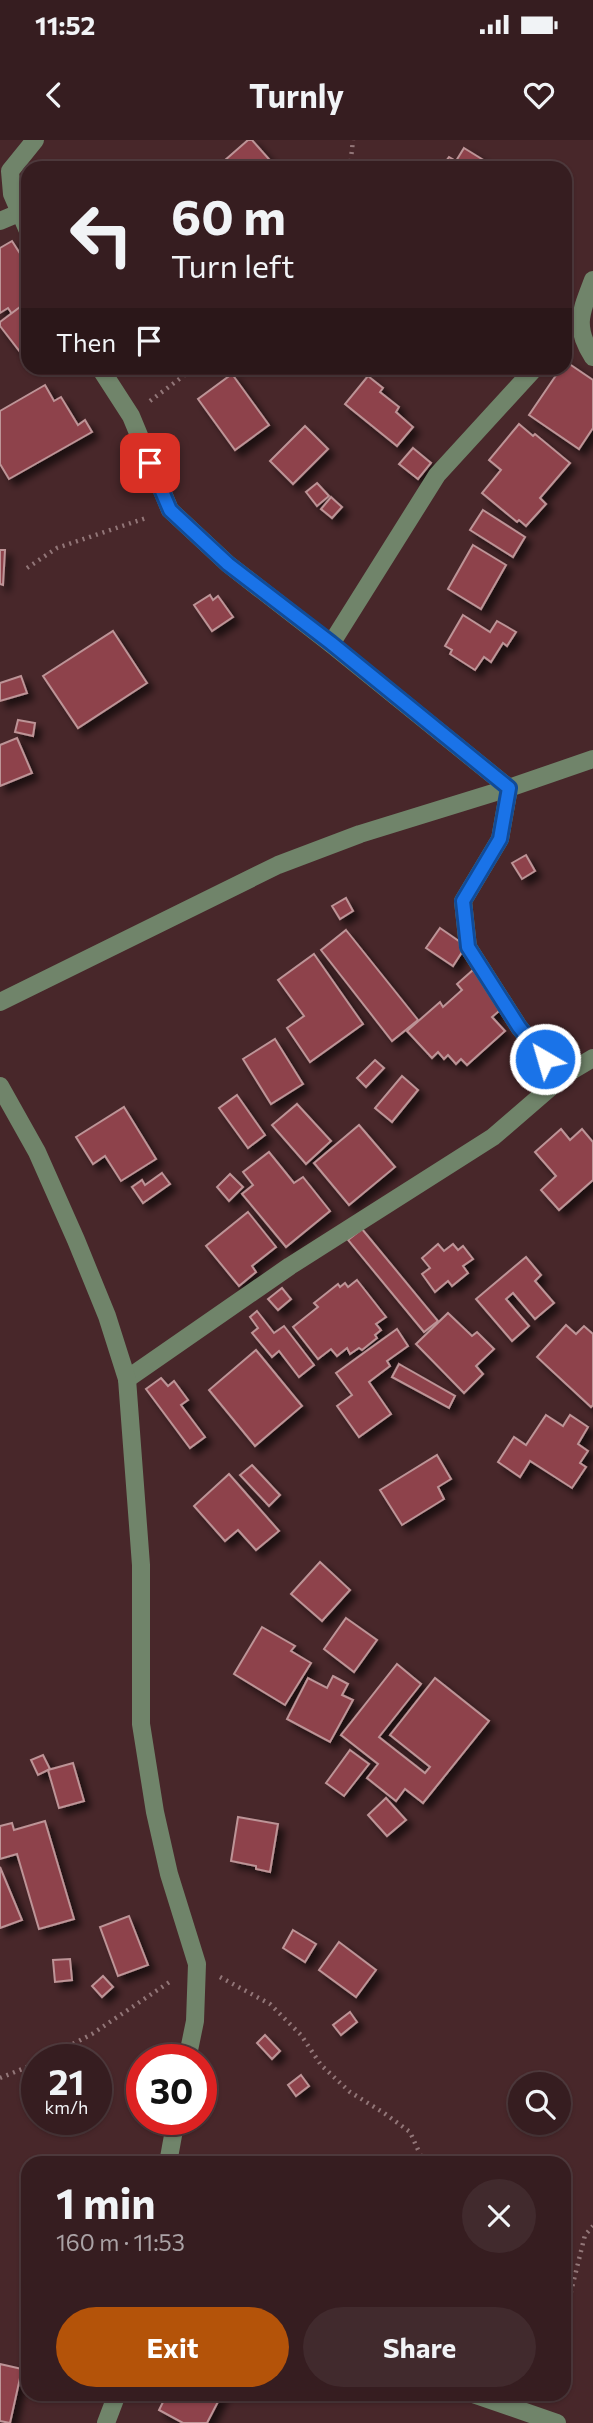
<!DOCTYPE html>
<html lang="en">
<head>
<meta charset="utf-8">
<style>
	:root { --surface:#361d20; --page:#412a2d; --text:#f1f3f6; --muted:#aaa2a5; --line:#503b3e; --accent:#b45309 }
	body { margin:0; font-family:Commissioner,sans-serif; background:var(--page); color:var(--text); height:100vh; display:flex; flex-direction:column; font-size:26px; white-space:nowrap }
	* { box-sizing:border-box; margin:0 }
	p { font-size:23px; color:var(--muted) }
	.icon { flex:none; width:38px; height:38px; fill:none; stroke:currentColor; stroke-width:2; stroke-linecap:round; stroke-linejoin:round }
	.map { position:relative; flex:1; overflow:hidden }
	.details { position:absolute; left:21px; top:2016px; width:550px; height:245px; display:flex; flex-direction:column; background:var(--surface); border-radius:21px; box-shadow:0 2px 5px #0004,0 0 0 2px var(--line) }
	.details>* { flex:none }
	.top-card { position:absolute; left:21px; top:21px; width:551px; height:214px; border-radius:21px; box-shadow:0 2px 5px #0004,0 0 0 2px var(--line); background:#361d20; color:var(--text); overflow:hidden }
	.buttons { position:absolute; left:508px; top:1932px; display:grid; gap:14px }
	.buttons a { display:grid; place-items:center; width:63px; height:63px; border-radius:50%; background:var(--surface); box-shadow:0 2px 5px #0004,0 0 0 2px var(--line); font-size:35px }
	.speed { position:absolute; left:21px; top:1904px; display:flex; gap:14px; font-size:35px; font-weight:700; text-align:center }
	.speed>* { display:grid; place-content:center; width:91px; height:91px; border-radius:50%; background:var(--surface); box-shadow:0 2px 5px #0004,0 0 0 2px var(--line); line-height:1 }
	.speed small { font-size:18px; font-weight:400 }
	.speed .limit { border:10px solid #d22; background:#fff; color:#111 }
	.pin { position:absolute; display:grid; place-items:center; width:60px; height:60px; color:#fff; margin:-30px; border-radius:14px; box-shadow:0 4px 10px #0006 }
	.me { position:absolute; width:77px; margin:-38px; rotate:322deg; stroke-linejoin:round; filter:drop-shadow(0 0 5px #0008) }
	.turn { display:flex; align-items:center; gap:24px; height:147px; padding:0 35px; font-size:32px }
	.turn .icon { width:91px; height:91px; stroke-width:2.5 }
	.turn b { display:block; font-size:49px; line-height:60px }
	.then { display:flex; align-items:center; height:66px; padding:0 35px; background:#0003; gap:14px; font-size:26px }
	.round { display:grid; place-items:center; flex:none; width:74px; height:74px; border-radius:37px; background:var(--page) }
	.summary { display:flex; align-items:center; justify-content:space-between; height:119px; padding:0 35px }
	h1 { font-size:42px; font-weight:700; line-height:52px }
	.button { display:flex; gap:14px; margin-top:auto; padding:14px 35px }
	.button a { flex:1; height:80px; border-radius:42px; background:var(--accent); color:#fff; font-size:28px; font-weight:700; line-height:80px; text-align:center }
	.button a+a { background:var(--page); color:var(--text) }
	.status { display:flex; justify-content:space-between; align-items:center; height:49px; padding:0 35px; background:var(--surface); direction:ltr }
	.status svg { height:19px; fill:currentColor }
	header { display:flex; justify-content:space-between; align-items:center; height:91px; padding:0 35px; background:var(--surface); font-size:32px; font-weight:700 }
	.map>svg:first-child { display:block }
</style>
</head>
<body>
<div class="status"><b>11:52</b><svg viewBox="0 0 49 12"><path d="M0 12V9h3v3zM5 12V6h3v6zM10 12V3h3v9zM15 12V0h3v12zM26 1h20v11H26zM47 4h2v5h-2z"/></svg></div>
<header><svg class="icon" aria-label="back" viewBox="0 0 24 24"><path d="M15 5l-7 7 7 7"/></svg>Turnly<svg class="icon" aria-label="heart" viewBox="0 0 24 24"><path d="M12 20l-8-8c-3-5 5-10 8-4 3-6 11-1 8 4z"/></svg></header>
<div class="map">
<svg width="593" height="2283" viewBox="0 0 593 2283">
	<defs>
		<filter id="shadow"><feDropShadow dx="6" dy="6" stdDeviation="3.5" flood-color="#0009"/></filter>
	</defs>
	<rect width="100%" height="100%" fill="#48272a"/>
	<g fill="#8e434c" stroke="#bd9497" stroke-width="2" filter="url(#shadow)">
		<path d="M248,0H252L276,27L216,28Z"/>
		<path d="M464,8L485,21L480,28H441L449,17L456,21Z"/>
		<path d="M12,101L28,126V164L12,174L8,168L0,173V108Z"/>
		<path d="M28,161V214L24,217L0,186V182Z"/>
		<path d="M565,221L593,240V288L579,309L529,275L561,228H565Z"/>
		<path d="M232,234L269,285L235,310L198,259Z"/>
		<path d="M368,236L383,248L380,252L399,267L396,272L413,287L397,306L345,264Z"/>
		<path d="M45,245L54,261L61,257L78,285L85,280L92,292L9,339L0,324V271Z"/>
		<path d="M519,284L533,296L535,294L570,323L540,358L546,364L526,386L519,380L517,382L482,353L501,330L489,320Z"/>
		<path d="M305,286L328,309L293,344L270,321Z"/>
		<path d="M413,308L431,323L418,339L399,324Z"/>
		<path d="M317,343L329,356L317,366L306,352Z"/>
		<path d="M331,357L342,367L332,378L321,369Z"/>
		<path d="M483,370L525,397L513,417L470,390Z"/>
		<path d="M473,405L506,425L481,469L448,449Z"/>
		<path d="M0,410H5L3,445L0,444Z"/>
		<path d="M210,455L213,460L218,456L233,477L212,491L194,465Z"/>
		<path d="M463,475L490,492L497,481L516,492L507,506L503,503L491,522L484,517L475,530L450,514L452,510L445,506Z"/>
		<path d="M113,491L147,543L78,588L43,536Z"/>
		<path d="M21,536L27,553L0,561V543Z"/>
		<path d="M18,580L35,583L33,596L15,592Z"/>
		<path d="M17,598L32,633L0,646V605Z"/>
		<path d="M526,715L535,731L522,739L512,723Z"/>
		<path d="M346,758L353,771L340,779L332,766Z"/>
		<path d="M440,788L466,806L453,826L426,808Z"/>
		<path d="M346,790L418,880L392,901L321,810Z"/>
		<path d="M314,814L363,884L310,922L287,888L304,876L278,840Z"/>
		<path d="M473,830L505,866L492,877L505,891L467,925L461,919L456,924L448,915L444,919L438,912L432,918L407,891L440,862L443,867L462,850L457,844Z"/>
		<path d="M275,899L303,944L271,964L243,919Z"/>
		<path d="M375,920L384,928L366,947L357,938Z"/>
		<path d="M402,936L418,950L392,982L375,968Z"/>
		<path d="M237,955L265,995L248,1008L219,968Z"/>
		<path d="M297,964L331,1001L306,1024L272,985Z"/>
		<path d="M124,967L156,1019L121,1041L105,1016L93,1024L76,997Z"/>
		<path d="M359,985L395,1027L349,1065L314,1023Z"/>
		<path d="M561,989L570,1000L582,989L593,1002V1040L559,1070L541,1050L556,1036L535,1012Z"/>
		<path d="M269,1012L294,1043L303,1037L330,1071L286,1107L242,1054L253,1045L243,1032Z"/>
		<path d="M162,1033L170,1044L143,1063L132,1047L142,1040L145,1045Z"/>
		<path d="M230,1034L243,1047L229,1061L217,1047Z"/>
		<path d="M248,1072L276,1107L252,1126L256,1132L239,1146L206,1106Z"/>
		<path d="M362,1089L438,1181L424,1192L348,1100Z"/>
		<path d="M438,1104L444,1111L453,1104L458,1110L463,1106L473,1119L463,1126L468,1133L452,1146L448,1141L435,1152L422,1134L430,1128L422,1118Z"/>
		<path d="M526,1117L541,1135L535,1141L554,1163L535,1179L513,1153L506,1159L529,1186L512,1201L476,1159Z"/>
		<path d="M357,1140L386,1177L376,1184L381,1190L375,1195L377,1198L362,1210L359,1208L350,1214L347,1208L337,1216L331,1209L318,1219L293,1187L318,1167L314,1163L338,1144L340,1147L345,1143L348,1147Z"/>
		<path d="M282,1148L291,1159L278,1170L268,1159Z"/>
		<path d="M257,1171L274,1193L284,1186L314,1225L299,1237L279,1211L272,1217L252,1193L258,1188L250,1177Z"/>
		<path d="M448,1173L472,1196L477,1192L494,1209L476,1226L483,1234L464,1253L416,1204Z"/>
		<path d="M566,1185L576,1194L584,1186L593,1194V1265L591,1267L537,1217Z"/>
		<path d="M397,1189L408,1206L387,1221L390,1226L369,1242L391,1274L359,1297L337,1266L352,1255L336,1233Z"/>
		<path d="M256,1210L302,1266L255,1306L209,1250Z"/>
		<path d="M399,1224L455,1256L449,1268L392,1237Z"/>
		<path d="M161,1238L168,1246L174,1241L188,1260L181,1265L205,1297L190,1308L146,1249Z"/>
		<path d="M546,1275L563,1286L570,1275L588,1287L578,1304L588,1311L580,1323L586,1327L572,1348L530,1321L520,1337L498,1322L514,1297L526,1305Z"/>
		<path d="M437,1315L451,1339L438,1347L444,1359L402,1385L380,1350Z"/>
		<path d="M252,1325L280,1355L269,1366L240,1335Z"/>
		<path d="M229,1334L279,1391L256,1410L238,1390L225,1401L194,1366Z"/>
		<path d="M320,1422L350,1450L322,1481L291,1454Z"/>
		<path d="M346,1478L377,1500L354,1532L324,1509Z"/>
		<path d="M262,1487L295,1506L291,1511L311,1523L285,1565L234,1534Z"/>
		<path d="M397,1524L421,1544L379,1597L425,1633L430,1627L390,1595L435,1538L489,1581L423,1663L405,1649L396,1661L367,1638L378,1624L341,1595Z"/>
		<path d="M333,1536L348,1544L342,1555L353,1560L330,1602L287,1579L308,1538L327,1548Z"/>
		<path d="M350,1610L369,1624L344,1656L326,1643Z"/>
		<path d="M43,1615L50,1629L38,1635L31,1620Z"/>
		<path d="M73,1623L84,1661L59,1668L48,1630Z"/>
		<path d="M386,1658L406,1680L387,1696L368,1675Z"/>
		<path d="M238,1677L278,1684L270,1732L256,1729V1726L231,1721Z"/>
		<path d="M45,1681L74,1779L39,1789L17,1714L0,1719V1686L12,1683L14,1690Z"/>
		<path d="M0,1727L22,1780L0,1788Z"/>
		<path d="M129,1776L148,1825L118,1836L100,1787Z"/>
		<path d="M293,1790L316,1804L305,1822L283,1808Z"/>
		<path d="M339,1802L376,1830L356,1857L319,1830Z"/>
		<path d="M70,1819L72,1840L55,1842L53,1820Z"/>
		<path d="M103,1836L113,1847L102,1857L92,1846Z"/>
		<path d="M350,1872L357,1882L341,1895L333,1885Z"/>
		<path d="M265,1895L280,1911L272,1919L257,1903Z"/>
		<path d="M301,1935L309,1946L296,1956L288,1945Z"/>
		<path d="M0,2224L22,2229L10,2283L0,2281Z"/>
		<path d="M167,2254H222L207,2283H183L159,2270Z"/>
	</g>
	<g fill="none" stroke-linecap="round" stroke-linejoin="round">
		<g stroke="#927678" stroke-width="4.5" stroke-dasharray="2 5" stroke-linecap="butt">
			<path d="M350,28L353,0"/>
			<path d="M150,261L194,228"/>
			<path d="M27,428L57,408L146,378"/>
			<path d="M220,1837L270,1864L301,1895L321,1925L350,1952L384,1973L410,1992L424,2023"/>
			<path d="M42,1920L92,1894L171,1841"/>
			<path d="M0,1938L37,1923"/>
			<path d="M564,2180L585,2095L593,2086"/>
		</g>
		<g stroke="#70846a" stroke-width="18">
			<path d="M0,81L19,73"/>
			<path d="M28,91L12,54L10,31L35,0"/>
			<path d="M593,140C581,172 573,186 593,217"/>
			<path d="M100,228L131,276L170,370L228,424L331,504L509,648L500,699L463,761L468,807L519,887L545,919L566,934L493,997L290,1126L127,1239"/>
			<path d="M331,504L437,335L535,228"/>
			<path d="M0,862L278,725L360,694L509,648L593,619"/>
			<path d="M566,934L593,918"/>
			<path d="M0,946L37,1012L76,1100L107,1176L127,1239L141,1425V1584L155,1672L169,1734L197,1824L195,1881L187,1920"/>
			<path d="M168,2023L176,1979"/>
			<path d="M473,2254L557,2283"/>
			<path d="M106,2283L117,2254"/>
		</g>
	</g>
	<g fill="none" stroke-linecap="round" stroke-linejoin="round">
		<g stroke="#114b97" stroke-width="18">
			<path id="route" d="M150,323L170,370L228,424L331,503L509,648L500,699L463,761L468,807L519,887L545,919"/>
		</g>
		<use href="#route" stroke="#1a73e8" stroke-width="12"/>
	</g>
</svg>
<div class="buttons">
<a><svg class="icon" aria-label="search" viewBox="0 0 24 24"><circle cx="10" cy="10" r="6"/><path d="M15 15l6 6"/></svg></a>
</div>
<div class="speed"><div>21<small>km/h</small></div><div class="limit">30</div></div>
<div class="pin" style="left:150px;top:323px;background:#d93025"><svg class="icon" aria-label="arrive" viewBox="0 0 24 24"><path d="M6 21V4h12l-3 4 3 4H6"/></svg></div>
<svg class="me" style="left:545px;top:919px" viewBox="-20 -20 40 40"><circle r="17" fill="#1a73e8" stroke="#fff" stroke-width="3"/><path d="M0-11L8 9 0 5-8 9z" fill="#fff"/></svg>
<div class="top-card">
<div class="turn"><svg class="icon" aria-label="left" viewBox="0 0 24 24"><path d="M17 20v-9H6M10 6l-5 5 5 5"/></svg><div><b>60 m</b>Turn left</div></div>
<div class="then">Then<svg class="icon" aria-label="arrive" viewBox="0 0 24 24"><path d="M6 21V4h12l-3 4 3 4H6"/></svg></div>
</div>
<section class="details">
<div class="summary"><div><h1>1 min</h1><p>160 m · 11:53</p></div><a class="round"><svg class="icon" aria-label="close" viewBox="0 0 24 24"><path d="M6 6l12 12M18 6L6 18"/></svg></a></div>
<div class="button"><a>Exit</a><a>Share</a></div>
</section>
</div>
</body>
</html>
